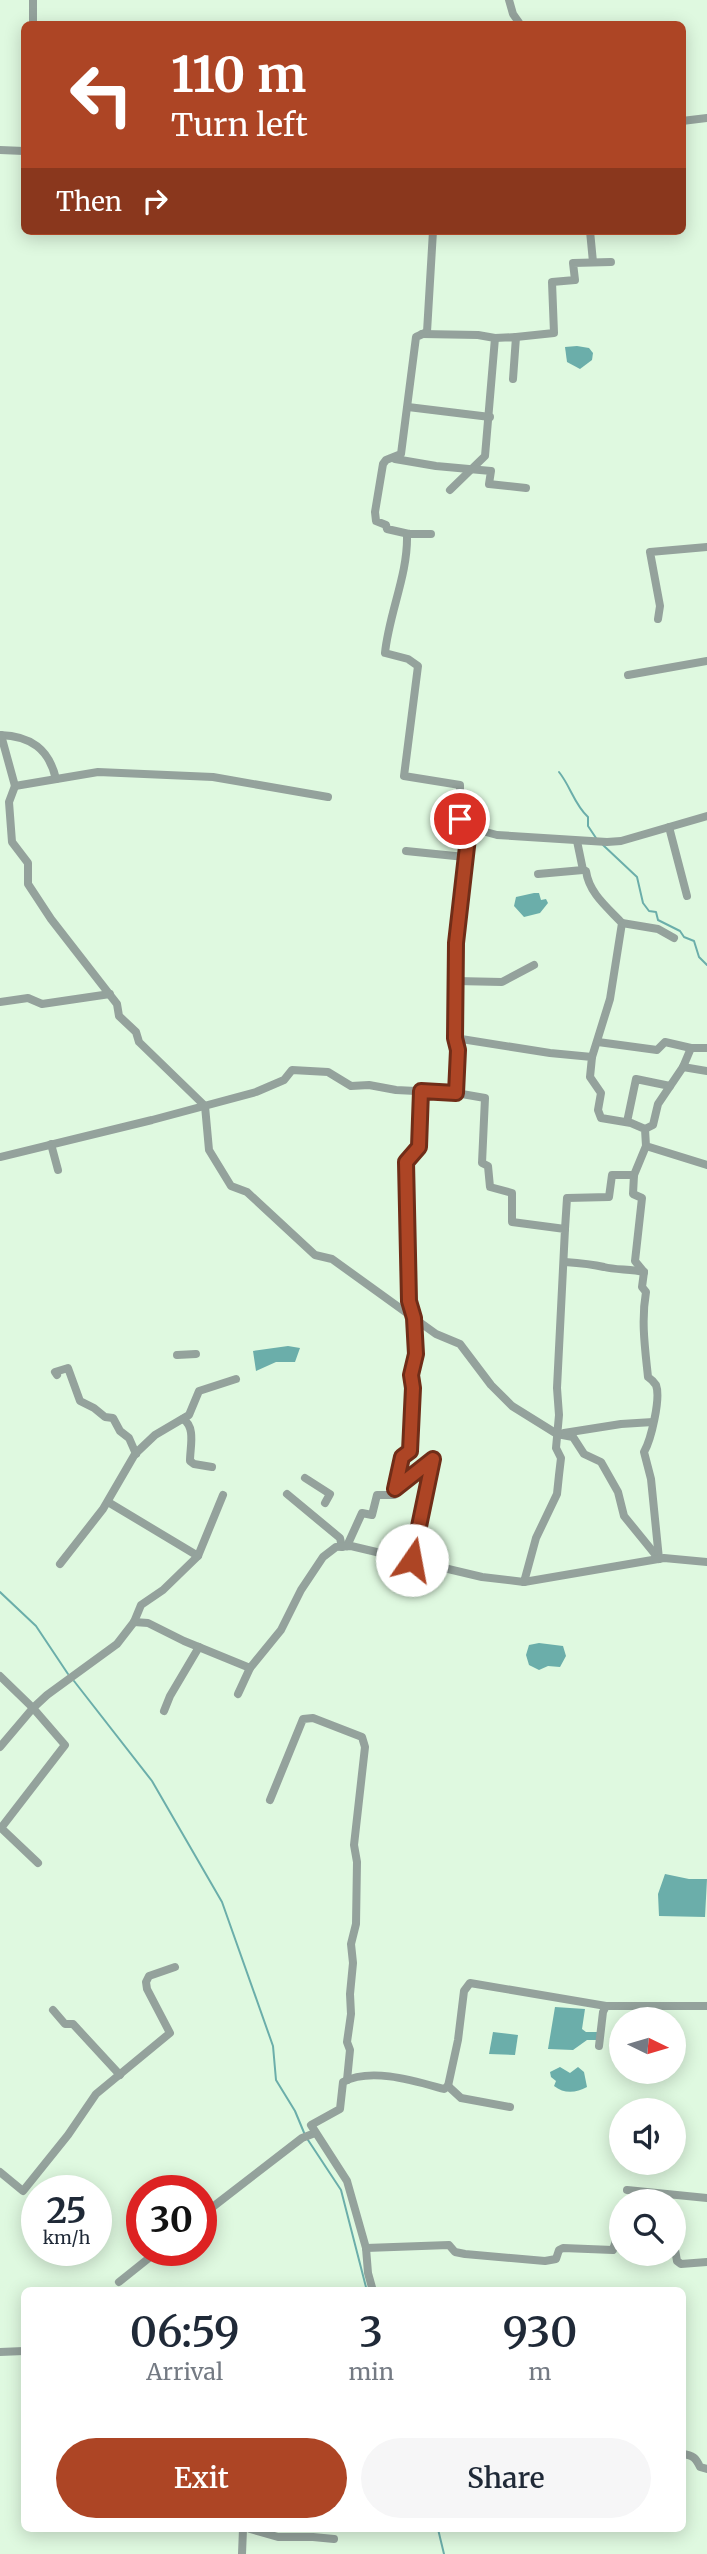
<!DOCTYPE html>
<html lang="en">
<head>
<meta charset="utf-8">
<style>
	:root { --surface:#fff; --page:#f6f6f7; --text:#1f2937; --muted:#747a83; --accent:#ad4525 }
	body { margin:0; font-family:Merriweather,serif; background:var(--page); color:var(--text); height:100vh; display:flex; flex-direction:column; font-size:26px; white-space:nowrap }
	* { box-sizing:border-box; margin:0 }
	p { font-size:23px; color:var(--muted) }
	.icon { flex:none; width:38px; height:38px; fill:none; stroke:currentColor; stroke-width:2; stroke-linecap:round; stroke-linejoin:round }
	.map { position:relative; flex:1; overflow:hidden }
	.sheet { position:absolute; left:21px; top:2287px; width:665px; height:245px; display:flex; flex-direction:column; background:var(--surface); border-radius:10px; box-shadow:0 4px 18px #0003 }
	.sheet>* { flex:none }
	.banner { position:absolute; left:21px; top:21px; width:665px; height:214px; border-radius:10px; box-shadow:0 4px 18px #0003; background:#ad4525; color:#fff; overflow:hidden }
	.needle { width:46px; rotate:95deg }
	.controls { position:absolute; left:609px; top:2007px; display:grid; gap:14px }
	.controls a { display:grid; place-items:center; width:77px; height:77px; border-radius:50%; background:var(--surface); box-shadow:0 4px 18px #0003; font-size:35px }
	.speed { position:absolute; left:21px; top:2175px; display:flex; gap:14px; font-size:35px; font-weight:700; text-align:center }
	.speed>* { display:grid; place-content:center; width:91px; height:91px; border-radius:50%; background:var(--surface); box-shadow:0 4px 18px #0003; line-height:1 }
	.speed small { font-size:18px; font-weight:400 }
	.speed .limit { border:10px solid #d22; background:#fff; color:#111 }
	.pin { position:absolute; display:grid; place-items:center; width:60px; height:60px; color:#fff; margin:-30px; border:4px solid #fff; border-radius:50%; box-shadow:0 2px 7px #0007 }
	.me { position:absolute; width:77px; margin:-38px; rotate:12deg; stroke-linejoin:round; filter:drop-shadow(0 0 5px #0008) }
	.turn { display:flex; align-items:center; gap:24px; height:147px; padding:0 35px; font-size:32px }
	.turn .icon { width:91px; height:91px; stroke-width:2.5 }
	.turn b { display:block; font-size:49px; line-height:60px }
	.then { display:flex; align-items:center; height:66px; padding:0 35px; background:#0003; gap:14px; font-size:26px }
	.eta { display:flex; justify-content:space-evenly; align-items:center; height:119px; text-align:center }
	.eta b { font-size:42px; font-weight:600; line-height:49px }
	.cta { display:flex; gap:14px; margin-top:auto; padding:14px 35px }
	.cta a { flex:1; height:80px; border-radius:42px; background:var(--accent); color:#fff; font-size:28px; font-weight:600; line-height:80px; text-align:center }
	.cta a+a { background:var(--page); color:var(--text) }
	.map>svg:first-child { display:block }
</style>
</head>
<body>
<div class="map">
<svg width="707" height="2554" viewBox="0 0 707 2554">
	<rect width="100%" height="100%" fill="#dff9e0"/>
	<g fill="#6baeaa">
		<path d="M577,346L589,348L593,353L592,360L580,369L567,362L565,347Z"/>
		<path d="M534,893H539L541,900L546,899L548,903L540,913L524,917L514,906L516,897Z"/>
		<path d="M288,1346L300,1348L295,1362H276L256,1371L253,1351Z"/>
		<path d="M539,1643L563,1646L566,1656L560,1667L548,1666L539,1670L529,1665L526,1655L529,1645Z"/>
		<path d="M665,1874L689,1879H707L705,1917L659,1916L658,1894Z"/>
		<path d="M555,2007L585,2009L582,2029L586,2032H598L597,2040H587L573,2050L548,2049Z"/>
		<path d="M493,2032L518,2035L515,2055L489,2054Z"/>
		<path d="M560,2067L570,2073L578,2067L584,2072L587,2087C576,2093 564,2094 554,2086L556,2081L551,2077L550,2072Z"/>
	</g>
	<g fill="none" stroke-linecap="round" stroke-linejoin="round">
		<g stroke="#6baeaa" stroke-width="2">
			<path d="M559,772C571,787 574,804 588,817V826L596,838"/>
			<path d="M603,845L637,877L643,903L649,911L656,912L658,920L680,931L684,937L694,941L699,957L707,965"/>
			<path d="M0,1592L36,1626L68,1674"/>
			<path d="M74,1681L152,1781L222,1902L273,2046L276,2080L295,2111L305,2135"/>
			<path d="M308,2140L341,2190L367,2291"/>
			<path d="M438,2529L444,2554"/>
		</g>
		<g stroke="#94a29c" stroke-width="8">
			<path d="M509,0L513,14L520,24"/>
			<path d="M33,24V0"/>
			<path d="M682,121L707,118"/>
			<path d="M0,150L24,151"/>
			<path d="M590,231L593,262"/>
			<path d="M422,334L478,335L495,338L485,456L450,490"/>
			<path d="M516,337L554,333L552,282L575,280L573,263L611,262"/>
			<path d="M495,338L516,337L513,379"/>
			<path d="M408,407L490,417"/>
			<path d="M395,459L436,466L491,471L489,484L526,488"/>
			<path d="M409,534L407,535C408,575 389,613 385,653L408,659L418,666L404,776L460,785V825L497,835L607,842L621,841L707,816"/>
			<path d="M431,534H409L387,529L386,525L376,521L375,512L383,464L386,460L401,454L416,337L427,332L433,231"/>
			<path d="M658,619L660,606L650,552L707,547"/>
			<path d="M628,675L707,661"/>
			<path d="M0,735C31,736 49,749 56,779"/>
			<path d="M1,735L15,786L98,772L213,777L328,797"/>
			<path d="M15,786L9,802L12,842L28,863V884L51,919L117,1004L119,1016L136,1032L139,1042L205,1106L209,1150L231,1186L247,1192L315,1255L332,1259L436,1334L460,1344L491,1385L512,1406L557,1434L573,1437L584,1454L601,1462L618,1492L624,1516L659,1559"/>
			<path d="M669,827L687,896"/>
			<path d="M406,851L465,857"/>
			<path d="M583,870L586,871C589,893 607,907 622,923L610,999L592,1057"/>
			<path d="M538,874L583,870L577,841"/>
			<path d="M622,923L658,929L674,938"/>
			<path d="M456,981L502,982L534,965"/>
			<path d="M0,1002L28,998L42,1004L110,994"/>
			<path d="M455,1038L550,1053L592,1057L590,1077L601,1093L598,1110L601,1118L631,1123L645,1129L646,1146L707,1165"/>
			<path d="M598,1042L657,1050L665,1042L691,1048"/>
			<path d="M683,1067L707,1071"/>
			<path d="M627,1122L636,1079L670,1086"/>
			<path d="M645,1129L653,1125L658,1104L683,1067L691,1048H707"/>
			<path d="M51,1144L58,1170"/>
			<path d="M646,1146L634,1175L633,1194L642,1198L635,1261L644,1272L642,1287L646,1292C641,1321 645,1348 648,1377C651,1379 654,1382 656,1385C661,1398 651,1440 644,1452L651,1479L659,1559"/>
			<path d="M0,1157L152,1120L256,1092L284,1080L292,1070L328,1072L351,1086L369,1085L396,1090L456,1093L459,1050L455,1038L456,943L469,829"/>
			<path d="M565,1229L567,1198L609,1197L612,1175H634"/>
			<path d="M565,1262C579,1263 591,1264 604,1267C615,1270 631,1269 644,1272"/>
			<path d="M177,1355L196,1354"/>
			<path d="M57,1375L55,1372L68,1368L80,1401L94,1408L105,1417L113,1418L120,1431L129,1438L136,1454"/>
			<path d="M183,1419C196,1427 190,1447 190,1461L194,1464L212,1467"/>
			<path d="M564,1433L621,1424L653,1422"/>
			<path d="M305,1478L330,1494L325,1503"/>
			<path d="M395,1489L433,1459"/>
			<path d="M287,1494L340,1538L342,1547"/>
			<path d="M108,1502L198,1556"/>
			<path d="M347,1546L362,1513L372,1515L377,1495H394L402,1457L410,1451L413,1388L411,1375L416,1354L414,1318L409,1301L406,1162L419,1147L421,1092"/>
			<path d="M412,1560L433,1459"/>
			<path d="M60,1564L103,1509L135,1454L155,1435L189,1415L199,1391L236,1379"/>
			<path d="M524,1582L664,1558L707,1562"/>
			<path d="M134,1622L148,1623L184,1641L250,1668L281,1630L301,1590L323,1557L336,1547L351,1546L482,1577L524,1582L536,1538L557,1494L559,1475L561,1458L556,1448L559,1415L557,1388L565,1229L512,1222V1193L490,1187L488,1166L482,1163L485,1098L456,1093"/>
			<path d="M0,1676L33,1708L0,1747"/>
			<path d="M238,1694L250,1668"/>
			<path d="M164,1711L170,1696L199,1647"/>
			<path d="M270,1800L303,1719L313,1718L362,1737L365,1747L354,1845L357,1862L356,1924L351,1944L353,1963L350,1994L351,2014L347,2042L350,2050L347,2080"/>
			<path d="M38,1863L1,1828L65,1745L33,1708L47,1695L117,1644L134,1622L141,1605L163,1590L198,1556L223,1495"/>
			<path d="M53,2010L65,2024H73L120,2075"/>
			<path d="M599,2046L603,2012L606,2006H707"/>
			<path d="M448,2086L458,2040L464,1991L470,1983L606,2006"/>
			<path d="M448,2086L461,2098L510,2107"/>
			<path d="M0,2172L23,2191L68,2135L96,2094L170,2033L147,1989L146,1982L149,1976L175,1967"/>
			<path d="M627,2190L707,2198"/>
			<path d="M201,2216L302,2138L315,2133"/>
			<path d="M674,2244L677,2261L681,2264L707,2262"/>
			<path d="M366,2248L449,2245L455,2252L465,2254L545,2261L556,2259L559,2250L563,2248L613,2250L617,2237L621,2235"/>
			<path d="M119,2282L159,2250"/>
			<path d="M373,2291L368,2273L366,2248L347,2181L311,2125L340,2109L343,2082C371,2067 415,2081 444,2089L448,2086"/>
			<path d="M0,2352L24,2351"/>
			<path d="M682,2454C693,2455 696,2458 700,2467L707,2469"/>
			<path d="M250,2529L278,2537H313L334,2539"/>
			<path d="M242,2554L243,2529"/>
		</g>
	</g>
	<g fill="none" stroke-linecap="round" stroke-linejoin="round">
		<g stroke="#702d18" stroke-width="18">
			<path id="route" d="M412,1560L433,1459L395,1489L402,1457L410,1451L413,1388L411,1375L416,1354L414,1318L409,1301L406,1162L419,1147L421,1091L456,1093L458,1050L455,1038L456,943L469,829L460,825V819"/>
		</g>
		<use href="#route" stroke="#ad4525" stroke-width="12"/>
	</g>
</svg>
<div class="controls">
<a><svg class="needle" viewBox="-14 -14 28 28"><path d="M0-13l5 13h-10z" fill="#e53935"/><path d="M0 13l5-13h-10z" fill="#747a83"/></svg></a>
<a><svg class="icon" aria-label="sound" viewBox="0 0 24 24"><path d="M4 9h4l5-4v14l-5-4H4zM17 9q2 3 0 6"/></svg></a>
<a><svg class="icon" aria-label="search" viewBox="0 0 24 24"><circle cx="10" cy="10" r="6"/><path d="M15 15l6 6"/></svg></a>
</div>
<div class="speed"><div>25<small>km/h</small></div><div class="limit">30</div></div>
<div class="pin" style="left:460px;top:819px;background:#d93025"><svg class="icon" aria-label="arrive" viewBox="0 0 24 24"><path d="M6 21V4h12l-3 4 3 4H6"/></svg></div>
<svg class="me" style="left:412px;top:1560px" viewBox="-20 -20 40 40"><circle r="19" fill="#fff"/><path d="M0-13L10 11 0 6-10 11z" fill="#ad4525"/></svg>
<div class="banner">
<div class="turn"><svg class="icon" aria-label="left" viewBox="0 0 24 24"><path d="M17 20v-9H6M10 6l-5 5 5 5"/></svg><div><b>110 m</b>Turn left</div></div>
<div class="then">Then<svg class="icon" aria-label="right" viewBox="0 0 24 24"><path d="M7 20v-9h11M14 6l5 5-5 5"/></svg></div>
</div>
<section class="sheet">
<div class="eta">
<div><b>06:59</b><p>Arrival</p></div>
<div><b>3</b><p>min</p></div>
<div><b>930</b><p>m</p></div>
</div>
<div class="cta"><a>Exit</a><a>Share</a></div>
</section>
</div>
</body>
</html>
